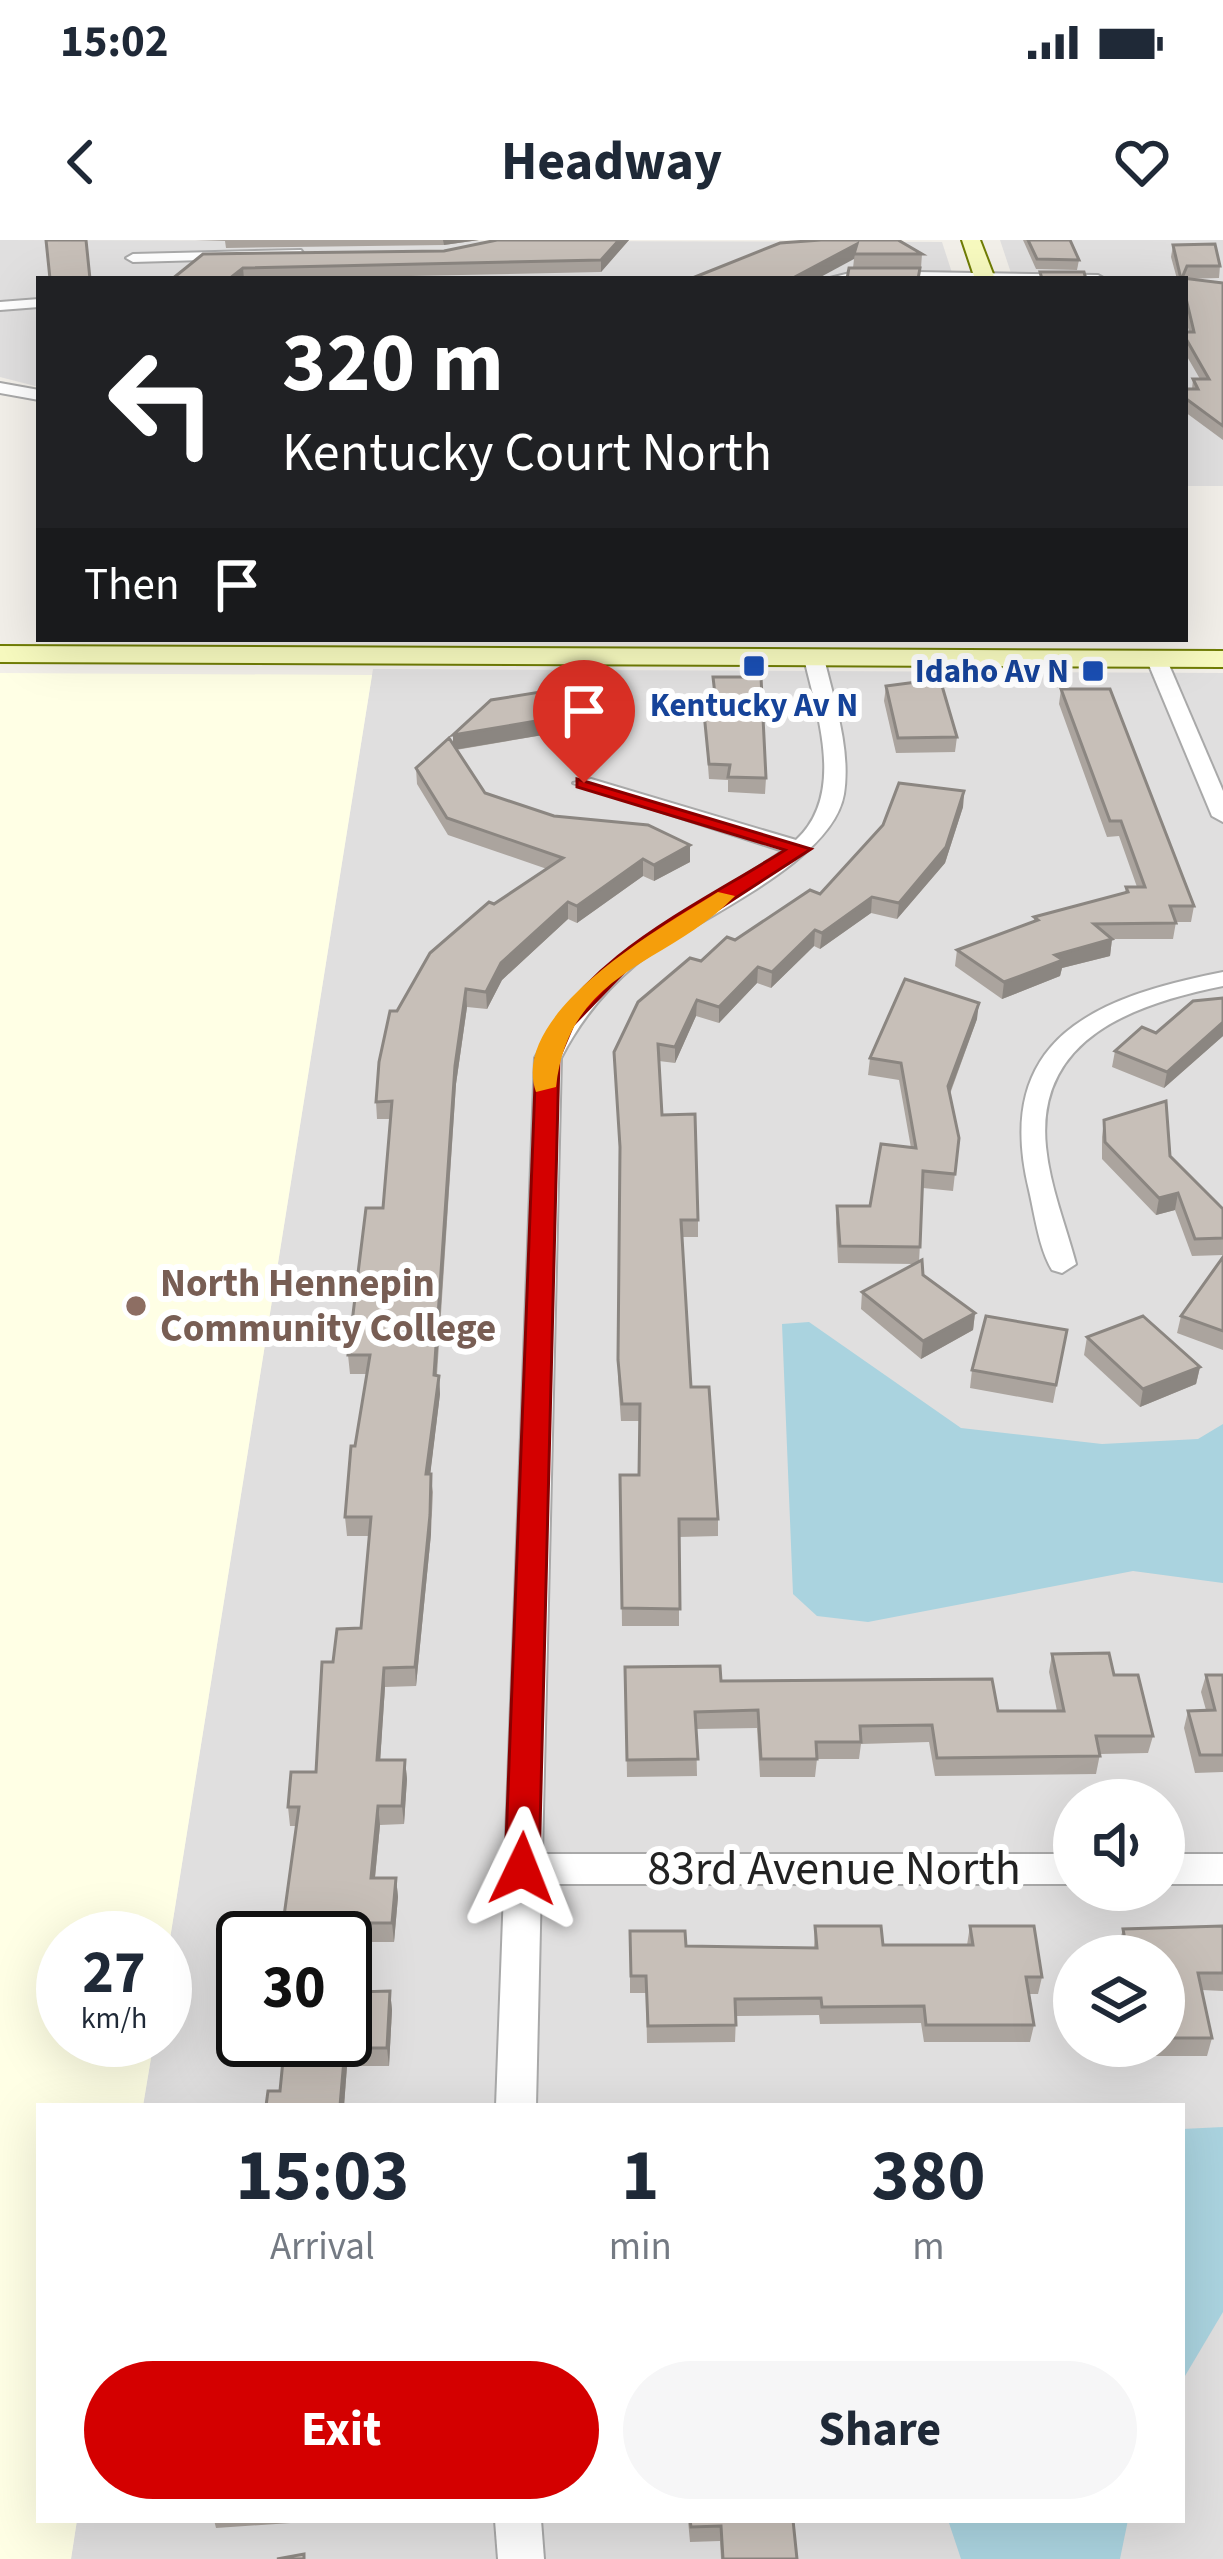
<!DOCTYPE html>
<html lang="en">
<head>
<meta charset="utf-8">
<style>
	:root { --surface:#fff; --page:#f6f6f7; --text:#1f2937; --muted:#747a83; --accent:#d40000 }
	body { margin:0; font-family:"Source Sans 3",sans-serif; background:var(--page); color:var(--text); height:100vh; display:flex; flex-direction:column; font-size:45px; white-space:nowrap }
	* { box-sizing:border-box; margin:0 }
	p { font-size:39px; color:var(--muted) }
	.icon { flex:none; width:66px; height:66px; fill:none; stroke:currentColor; stroke-width:2; stroke-linecap:round; stroke-linejoin:round }
	.map { position:relative; flex:1; overflow:hidden }
	.details { position:absolute; left:36px; top:1863px; width:1149px; height:420px; display:flex; flex-direction:column; background:var(--surface); border-radius:0px; box-shadow:0 12px 48px #0002 }
	.details>* { flex:none }
	.guide { position:absolute; left:36px; top:36px; width:1152px; height:366px; border-radius:0px; box-shadow:0 12px 48px #0002; background:#202124; color:#fff; overflow:hidden }
	.fabs { position:absolute; left:1053px; top:1539px; display:grid; gap:24px }
	.fabs a { display:grid; place-items:center; width:132px; height:132px; border-radius:50%; background:var(--surface); box-shadow:0 12px 48px #0002; font-size:60px }
	.speed { position:absolute; left:36px; top:1671px; display:flex; gap:24px; font-size:60px; font-weight:700; text-align:center }
	.speed>* { display:grid; place-content:center; width:156px; height:156px; border-radius:50%; background:var(--surface); box-shadow:0 12px 48px #0002; line-height:1 }
	.speed small { font-size:30px; font-weight:400 }
	.speed .limit { border:6px solid #111; border-radius:18px; background:#fff; color:#111 }
	.pin { position:absolute; display:grid; place-items:center; width:102px; height:102px; color:#fff; margin:-123px -51px; border-radius:50% 50% 50% 0; rotate:-45deg; box-shadow:0 0 12px #0007 }
	.pin .icon { rotate:45deg }
	.me { position:absolute; width:132px; margin:-66px; rotate:2deg; stroke-linejoin:round; filter:drop-shadow(0 0 9px #0008) }
	.turn { display:flex; align-items:center; gap:42px; height:252px; padding:0 48px; font-size:54px }
	.turn .icon { width:156px; height:156px; stroke-width:2.5 }
	.turn b { display:block; font-size:84px; line-height:102px }
	.then { display:flex; align-items:center; height:114px; padding:0 48px; background:#0003; gap:24px; font-size:45px }
	.eta { display:flex; justify-content:space-evenly; align-items:center; height:204px; text-align:center }
	.eta b { font-size:72px; font-weight:700; line-height:84px }
	.cta { display:flex; gap:24px; margin-top:auto; padding:24px 48px }
	.cta a { flex:1; height:138px; border-radius:72px; background:var(--accent); color:#fff; font-size:48px; font-weight:700; line-height:138px; text-align:center }
	.cta a+a { background:var(--page); color:var(--text) }
	.status { display:flex; justify-content:space-between; align-items:center; height:84px; padding:0 60px; background:var(--surface); direction:ltr }
	.status svg { height:33px; fill:currentColor }
	header { display:flex; justify-content:space-between; align-items:center; height:156px; padding:0 48px; background:var(--surface); font-size:54px; font-weight:700 }
	.map>svg:first-child { display:block }
</style>
</head>
<body>
<div class="status"><b>15:02</b><svg viewBox="0 0 49 12"><path d="M0 12V9h3v3zM5 12V6h3v6zM10 12V3h3v9zM15 12V0h3v12zM26 1h20v11H26zM47 4h2v5h-2z"/></svg></div>
<header><svg class="icon" aria-label="back" viewBox="0 0 24 24"><path d="M15 5l-7 7 7 7"/></svg>Headway<svg class="icon" aria-label="heart" viewBox="0 0 24 24"><path d="M12 20l-8-8c-3-5 5-10 8-4 3-6 11-1 8 4z"/></svg></header>
<div class="map">
<svg width="1223" height="2319" viewBox="0 0 1223 2319">
	<rect width="100%" height="100%" fill="#f2efe9"/>
	<g fill="#e0dfdf" fill-rule="evenodd">
		<path d="M0,0L942,2L954,39H39V147L0,137Z"/>
		<path d="M1000,0H1223V246H1185V39H1013Z"/>
		<path d="M373,429L1223,433V2319H71L77,2280H1182V1866H143L154,1800H165V1730ZM1074,1560H1164V1650H1074ZM243,1698H345V1800H243ZM1074,1716H1164V1806H1074Z"/>
	</g>
	<path fill="#ffffe5" d="M0,433L372,435L165,1730V1698H63V1800H154L143,1866H39V2280H77L71,2319H0Z"/>
	<g fill="#aad3df">
		<path d="M809,1082L961,1188L1102,1204L1198,1199L1223,1184V1343L1133,1331L868,1382L817,1376L793,1354L782,1084Z"/>
		<path d="M1223,1887V2072L1182,2141V1889Z"/>
		<path d="M948,2280H1128L1120,2319H961Z"/>
	</g>
	<g fill="none" stroke-linecap="round" stroke-linejoin="round">
		<g stroke="#a9a9a9" stroke-width="4">
			<g id="street">
				<path d="M301,10L306,17L133,22L126,18L133,14Z"/>
				<path d="M858,31L1098,35L1105,39H826Z"/>
				<path d="M39,59V67L0,70V62Z"/>
				<path d="M0,143L39,150V160L0,153Z"/>
				<path d="M814,412L824,418C834,461 851,509 844,554C832,625 691,680 635,725C603,752 580,781 561,818L542,1614H1074V1644H541L536,1866H496L535,818C591,713 690,674 783,611L573,543L591,539L796,600C846,554 817,475 804,418Z"/>
				<path d="M1156,412L1166,418L1223,551V582L1212,576L1146,418Z"/>
				<path d="M1223,732V746C1134,764 1035,798 1046,907C1050,947 1066,986 1076,1024L1062,1033L1052,1030C1039,1008 1035,976 1029,950C992,798 1096,757 1223,732Z"/>
				<rect x="1164" y="1614" width="59" height="30"/>
				<path d="M495,2280H541L544,2319H498Z"/>
			</g>
		</g>
		<g stroke="#707d05" stroke-width="4">
			<g id="secondary">
				<path d="M962,0H980L995,39H975Z"/>
				<path d="M0,406L1223,411V427L0,422Z"/>
			</g>
		</g>
		<use href="#street" fill="#fff" fill-rule="evenodd"/>
		<use href="#secondary" fill="#f7fabf" fill-rule="evenodd"/>
	</g>
	<g fill="#aba49e">
		<path d="M195,0H479L444,5L226,8L225,1Z"/>
		<path d="M497,0H629L601,32L263,39H172L203,14L444,11Z"/>
		<path d="M1023,0H1070L1079,20L1077,30L1036,29Z"/>
		<path d="M780,3L922,14L921,28H853L854,19Z"/>
		<path d="M1173,5L1220,26L1219,38L1185,39L1223,43V200L1185,172V149H1192L1193,139H1200L1185,113V92H1189L1185,74V39H1177L1171,17Z"/>
		<path d="M713,437L766,538L765,554L728,552V540L709,539L704,473L715,472Z"/>
		<path d="M886,446L957,497L955,512L896,513L884,461Z"/>
		<path d="M1061,449L1194,666L1191,682H1176L1173,699H1112L1110,716L1062,728L1060,736L1002,759L955,726L957,710L1034,682V677L1125,653L1126,647H1137L1119,596L1107,597L1059,464Z"/>
		<path d="M561,492L456,510L485,553L554,576L690,605V622L654,641L643,636L577,683L568,679L502,740L487,769L467,767L456,844L437,1135L439,1136L440,1154L430,1234L433,1252L431,1294L416,1446L385,1447L380,1520H405L407,1539L404,1584L380,1585L375,1638H396L398,1657L394,1702H363L359,1752L390,1751L392,1770L389,1826H347L344,1866H266L280,1851L345,1800L296,1586H290L288,1567L316,1532L333,1422L361,1388L369,1296H347L345,1277L367,1134H350L348,1115L383,968L391,879H377L376,862L397,771L494,664L547,629L448,595L417,544L416,528L453,505V495Z"/>
		<path d="M964,551L963,567L945,623L897,679L871,673L820,709L814,706L771,748L757,743L719,783L696,776L675,823L659,821L662,875L698,980V997H682L691,1147L718,1279V1296L679,1297V1386H622L620,1235H639L640,1181H621L618,1138L620,922L614,812L701,721L735,700L820,654Z"/>
		<path d="M1223,758V796L1164,848L1112,827L1115,811L1156,793Z"/>
		<path d="M977,779L950,854L959,898L953,951L923,948L919,1022L923,1035L975,1073L973,1090L921,1119L861,1069L862,1052L914,1024L838,1023L836,983L837,966H870L911,908L899,840L868,835L870,818Z"/>
		<path d="M1104,880L1170,916L1223,969V1015L1192,1016L1175,970L1156,975L1102,919V897Z"/>
		<path d="M1223,1017V1110L1177,1093L1181,1076Z"/>
		<path d="M1067,1090L1053,1163L970,1148L972,1130Z"/>
		<path d="M1087,1097L1200,1127L1196,1144L1140,1167L1084,1115Z"/>
		<path d="M1052,1414L1114,1435L1153,1496L1148,1513L1100,1514L1096,1534L935,1536L929,1502L861,1504L859,1519H817L815,1537H760L757,1488L696,1489L697,1536L627,1537L625,1427L721,1441L998,1471H1057L1049,1432Z"/>
		<path d="M1206,1435H1223V1532L1195,1533L1184,1488L1188,1471L1206,1470L1201,1452Z"/>
		<path d="M815,1686L883,1705H967L970,1686L1042,1737L1038,1754H1029L1034,1785L1030,1802H924L921,1783L820,1784L819,1775L736,1776L735,1802L647,1803L646,1753H630V1691L686,1706L814,1708Z"/>
		<path d="M1223,1686V1751L1202,1750L1212,1798L1207,1816H1094L1093,1806H1164V1716H1120L1118,1707L1123,1689Z"/>
		<path d="M214,2280H335L216,2288Z"/>
		<path d="M688,2280H793L797,2319H721L720,2301L690,2302Z"/>
	</g>
	<g fill="#8b8681">
		<path d="M443,0H479L444,5Z"/>
		<path d="M619,0H629L601,32V20Z"/>
		<path d="M857,4L854,19L817,39H791Z"/>
		<path d="M243,28L244,39H229Z"/>
		<path d="M560,477L561,492L453,510V495Z"/>
		<path d="M964,551L963,567L945,623L897,679L899,663Z"/>
		<path d="M690,605V622L654,641V625Z"/>
		<path d="M643,619V636L577,683V666Z"/>
		<path d="M872,657L871,673L820,709L822,693Z"/>
		<path d="M568,662V679L502,740L487,769L486,752L501,723Z"/>
		<path d="M815,690L814,706L771,748L772,732Z"/>
		<path d="M1112,699L1110,716L1062,728L1060,736L1002,759L1004,742L1055,715Z"/>
		<path d="M758,727L757,743L719,783V767Z"/>
		<path d="M466,749L467,767L456,844L435,1154L434,1135L455,826Z"/>
		<path d="M697,760L696,776L675,823V807Z"/>
		<path d="M979,763L977,779L946,863L948,846Z"/>
		<path d="M1223,782V796L1164,848L1167,832Z"/>
		<path d="M1178,953L1175,970L1156,975L1159,958Z"/>
		<path d="M975,1073L973,1090L921,1119L923,1101Z"/>
		<path d="M1200,1127L1196,1144L1140,1167L1143,1149Z"/>
		<path d="M439,1136L440,1154L428,1253L426,1234Z"/>
		<path d="M431,1234V1294L416,1446L415,1427Z"/>
		<path d="M384,1428L385,1447L379,1539L377,1520Z"/>
		<path d="M405,1520L407,1539L404,1584L402,1566Z"/>
		<path d="M378,1566L380,1585L373,1657L371,1638Z"/>
		<path d="M396,1638L398,1657L394,1702L392,1683Z"/>
		<path d="M361,1683L363,1702L358,1770L356,1752Z"/>
		<path d="M390,1751L392,1770L389,1826L387,1808Z"/>
		<path d="M345,1808L347,1826L344,1866H340Z"/>
	</g>
	<g fill="#c7bfb8" stroke="#8b8681" stroke-width="3">
		<path d="M46,0H86L90,39H50Z"/>
		<path d="M497,0H619L601,20L243,28L229,39H172L203,14L444,11Z"/>
		<path d="M821,0H898L922,14H854L857,4L791,39H690L780,3Z"/>
		<path d="M1028,0H1070L1079,20L1037,19Z"/>
		<path d="M1215,4L1220,26H1187L1182,38L1223,43V186L1185,158V149H1198L1193,139H1209L1185,97V92H1194L1185,54V39H1181L1173,5Z"/>
		<path d="M849,28H920L918,39H847Z"/>
		<path d="M1040,32H1084L1086,39H1042Z"/>
		<path d="M713,437H761L766,538L728,537L730,525L709,524L704,473L717,472Z"/>
		<path d="M940,439L957,497L898,498L886,446Z"/>
		<path d="M1061,449H1110L1194,666H1170L1176,683L1094,684L1112,699L1055,715L1063,720L1004,742L957,710L1038,680L1034,677L1128,652L1126,647H1145L1121,581H1110Z"/>
		<path d="M540,452L560,477L453,495L491,460Z"/>
		<path d="M449,498L485,553L554,576L648,585L690,605L654,625L643,619L577,666L568,662L501,723L486,752L466,749L455,826L434,1135L439,1136L426,1234H431L430,1275L415,1427L384,1428L377,1520H405L402,1566H378L371,1638H396L392,1683H361L356,1752L390,1751L387,1808H345L340,1866H266L268,1851H280L285,1800H345V1698H281L299,1567H288L291,1532H316L322,1422H333L337,1389L361,1388L371,1277H345L351,1206H355L370,1115H348L366,968H383L392,861L376,862L379,822L390,771H397L430,713L489,662L494,664L563,618L447,578L416,528Z"/>
		<path d="M899,543L964,551L946,607L899,663L872,657L822,693L815,690L772,732L758,727L719,767L697,760L675,807L658,804L662,875L695,874L698,980H681L691,1147H709L718,1279H679L680,1369L622,1368L620,1235H639L640,1164H622L618,1120L620,907L614,812L638,762L690,718L701,721L727,697L735,700L810,650L820,654L883,585Z"/>
		<path d="M905,739L979,763L948,846L959,898L955,934L923,931L920,1007L840,1006L837,966H870L881,904L916,908L901,823L870,818Z"/>
		<path d="M1223,758V782L1167,832L1115,811L1142,787L1156,793L1193,761Z"/>
		<path d="M1166,861L1170,916L1223,969V998L1195,999L1178,953L1159,958L1105,902L1104,880Z"/>
		<path d="M1223,1017V1091L1181,1076Z"/>
		<path d="M922,1020L923,1035L975,1073L923,1101L862,1052Z"/>
		<path d="M986,1076L1067,1090L1056,1145L972,1130Z"/>
		<path d="M1143,1076L1200,1127L1143,1149L1087,1097Z"/>
		<path d="M1109,1413L1114,1435H1138L1153,1496H1096L1100,1516L937,1518L932,1485L860,1486L861,1502H816L817,1519H761L758,1470L695,1472L698,1519L627,1520L625,1427L720,1426L721,1441L992,1439L998,1471H1064L1052,1414Z"/>
		<path d="M1206,1435H1223V1515H1200L1188,1471L1215,1470Z"/>
		<path d="M815,1686H881L883,1705H973L970,1686H1034L1042,1737H1026L1034,1785H926L924,1766L822,1767L821,1758L735,1759L736,1785L648,1786L646,1736H631L630,1691H685L686,1706L817,1708Z"/>
		<path d="M1223,1686V1733H1198L1212,1798H1164V1716H1128L1123,1689Z"/>
		<path d="M690,2280H793L797,2319H723L721,2286L691,2287Z"/>
		<path d="M304,2314V2319H277Z"/>
	</g>
	<path fill="#d40000" stroke="#8a0000" stroke-width="3" d="M577,539L811,609L629,727L573,785L559,818L539,1629L534,1639H510L505,1629L536,818C580,717 695,667 785,610L577,547Z"/>
	<path fill="#f59e0b" d="M718,652L735,656C667,726 569,729 556,847L536,852C508,772 664,686 718,652Z"/>
	<g fill="#1a4fb4" stroke="#fff" stroke-width="4.5">
		<rect x="742" y="414" width="24" height="24" rx="6"/>
		<rect x="1081" y="419" width="24" height="24" rx="6"/>
	</g>
	<circle fill="#8d6e63" stroke="#fff" stroke-width="4.5" cx="136" cy="1066" r="12"/>
	<g text-anchor="middle" dominant-baseline="central" stroke-width="12" stroke-linejoin="round" paint-order="stroke">
		<g font-size="33" font-weight="bold" fill="#164399" stroke="#fff" text-anchor="end">
			<text x="1069" y="431">Idaho Av N</text>
			<text x="754" y="465" text-anchor="middle">Kentucky Av N</text>
		</g>
		<g font-size="39" font-weight="bold" fill="#785e54" stroke="#fff" text-anchor="start">
			<text x="160" y="1044">North Hennepin<tspan x="160" dy="45">Community College</tspan></text>
		</g>
		<g font-size="48" fill="#222" stroke="#fff">
			<text x="834" y="1629">83rd Avenue North</text>
		</g>
	</g>
</svg>
<div class="fabs">
<a><svg class="icon" aria-label="sound" viewBox="0 0 24 24"><path d="M4 9h4l5-4v14l-5-4H4zM17 9q2 3 0 6"/></svg></a>
<a><svg class="icon" aria-label="layers" viewBox="0 0 24 24"><path d="M12 4l9 5-9 5-9-5zM3 14l9 5 9-5"/></svg></a>
</div>
<div class="speed"><div>27<small>km/h</small></div><div class="limit">30</div></div>
<div class="pin" style="left:584px;top:543px;background:#d93025"><svg class="icon" aria-label="arrive" viewBox="0 0 24 24"><path d="M6 21V4h12l-3 4 3 4H6"/></svg></div>
<svg class="me" style="left:522px;top:1629px" viewBox="-20 -20 40 40"><path d="M0-17L14 15 0 8-14 15z" fill="#d40000" stroke="#fff" stroke-width="4"/></svg>
<div class="guide">
<div class="turn"><svg class="icon" aria-label="left" viewBox="0 0 24 24"><path d="M17 20v-9H6M10 6l-5 5 5 5"/></svg><div><b>320 m</b>Kentucky Court North</div></div>
<div class="then">Then<svg class="icon" aria-label="arrive" viewBox="0 0 24 24"><path d="M6 21V4h12l-3 4 3 4H6"/></svg></div>
</div>
<section class="details">
<div class="eta">
<div><b>15:03</b><p>Arrival</p></div>
<div><b>1</b><p>min</p></div>
<div><b>380</b><p>m</p></div>
</div>
<div class="cta"><a>Exit</a><a>Share</a></div>
</section>
</div>
</body>
</html>
